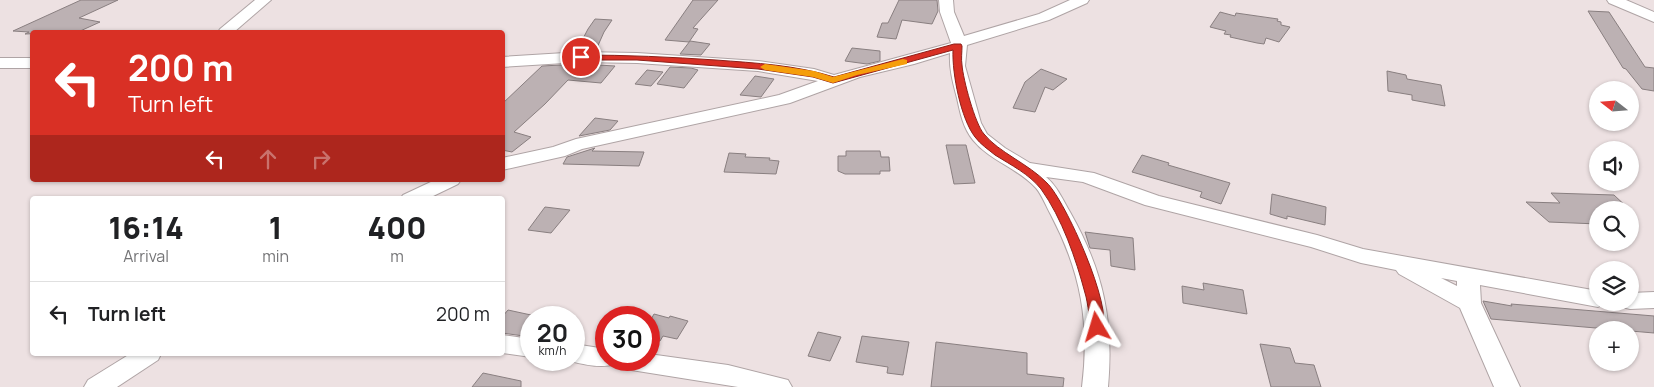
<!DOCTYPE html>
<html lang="en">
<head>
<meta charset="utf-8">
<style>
	:root { --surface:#fff; --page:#f2f2f2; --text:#202124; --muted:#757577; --line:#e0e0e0 }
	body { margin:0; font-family:Manrope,sans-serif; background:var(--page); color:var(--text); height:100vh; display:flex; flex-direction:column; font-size:19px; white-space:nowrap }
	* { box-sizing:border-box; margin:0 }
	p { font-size:16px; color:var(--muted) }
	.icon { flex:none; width:28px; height:28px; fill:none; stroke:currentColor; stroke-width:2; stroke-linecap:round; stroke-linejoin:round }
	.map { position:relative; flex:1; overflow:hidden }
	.details { position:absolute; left:30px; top:196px; width:475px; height:160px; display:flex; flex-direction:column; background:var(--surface); border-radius:5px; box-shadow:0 1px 4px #0004 }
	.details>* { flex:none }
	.banner { position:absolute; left:30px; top:30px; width:475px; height:152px; border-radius:5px; box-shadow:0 1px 4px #0004; background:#d93025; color:#fff; overflow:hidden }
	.needle { width:32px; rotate:287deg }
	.fabs { position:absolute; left:1589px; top:81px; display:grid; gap:10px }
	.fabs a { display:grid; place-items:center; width:50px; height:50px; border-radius:50%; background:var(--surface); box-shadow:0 1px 4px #0004; font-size:25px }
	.speed { position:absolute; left:520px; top:306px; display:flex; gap:10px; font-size:25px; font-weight:700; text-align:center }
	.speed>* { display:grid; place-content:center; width:65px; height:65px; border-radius:50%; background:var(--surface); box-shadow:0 1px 4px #0004; line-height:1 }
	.speed small { font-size:12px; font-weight:400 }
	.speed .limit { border:8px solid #d22; background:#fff; color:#111 }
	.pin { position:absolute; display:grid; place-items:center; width:42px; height:42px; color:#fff; margin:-21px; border:2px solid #fff; border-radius:50%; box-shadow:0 1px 5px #0007 }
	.me { position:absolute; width:55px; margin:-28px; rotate:353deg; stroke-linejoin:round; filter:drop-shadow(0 0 4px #0008) }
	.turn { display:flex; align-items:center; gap:18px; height:105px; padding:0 15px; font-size:22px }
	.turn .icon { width:65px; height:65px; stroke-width:2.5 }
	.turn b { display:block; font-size:35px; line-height:42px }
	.lanes { display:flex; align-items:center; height:48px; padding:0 15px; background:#0003; justify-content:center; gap:25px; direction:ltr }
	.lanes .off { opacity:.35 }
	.eta { display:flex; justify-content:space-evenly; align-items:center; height:85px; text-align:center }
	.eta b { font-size:30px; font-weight:800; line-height:35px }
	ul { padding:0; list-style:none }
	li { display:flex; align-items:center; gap:15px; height:65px; padding:0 15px; border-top:1px solid var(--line) }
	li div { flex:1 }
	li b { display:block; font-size:19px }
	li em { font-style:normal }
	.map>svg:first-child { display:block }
</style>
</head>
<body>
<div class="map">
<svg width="1654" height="387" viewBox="0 0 1654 387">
	<rect width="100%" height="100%" fill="#ede1e2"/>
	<g fill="#bcb1b3" stroke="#897f80">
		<path d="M81,0H118L79,18L100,22L78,32L25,34L29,32L13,31Z"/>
		<path d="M693,0H718L693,28L698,29L689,42L665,40Z"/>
		<path d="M899,0H937L938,11L932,24L902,20L896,39L877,37L882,23H888Z"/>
		<path d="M1588,11L1609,12L1645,67L1654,68V91L1642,89L1626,69L1623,68Z"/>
		<path d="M1220,12L1235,16L1236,13L1278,19L1277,21L1281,22V25L1290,27L1279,42L1266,38L1264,44L1257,43L1230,37L1231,35L1224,34L1226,31L1210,27Z"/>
		<path d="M595,19L612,20L604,32L596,50H577L588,29Z"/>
		<path d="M690,41L710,44L701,55L680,54Z"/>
		<path d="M852,48L880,51V61L867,64L845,61Z"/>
		<path d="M581,64L615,66L601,83L568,80L545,104L514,132L531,137L512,152L502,150V104L542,66Z"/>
		<path d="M670,67L691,68L698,70L684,88L657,84Z"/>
		<path d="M1041,69L1067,79L1053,90L1045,87L1035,112L1013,108L1025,82Z"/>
		<path d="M647,70L663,72L651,86L635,84Z"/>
		<path d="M1387,71L1406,75L1407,79L1441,85L1445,106L1412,100V95L1388,91Z"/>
		<path d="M755,76L774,79L761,97L740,95Z"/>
		<path d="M595,118L618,121L610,130L579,136Z"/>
		<path d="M946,145H966L975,183L954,184Z"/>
		<path d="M595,148L592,151L644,152L639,166L563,164L567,157Z"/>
		<path d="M846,151H880L881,157H889L890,171H880V174H845L838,171V156H846Z"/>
		<path d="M729,153L746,154L745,157L770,158L769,160L779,161L776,174L724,172Z"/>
		<path d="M1142,155L1169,163L1168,165L1230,183L1221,204L1200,197L1202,192L1132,172Z"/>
		<path d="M1551,193L1614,195L1630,210H1598V224L1549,222L1526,202L1560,203Z"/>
		<path d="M1272,194L1326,207L1325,225L1287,216V219L1270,214Z"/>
		<path d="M545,207L570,210L551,233L528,230Z"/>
		<path d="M1085,232L1133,238L1135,270L1111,266L1110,250L1090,248Z"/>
		<path d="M1203,283L1243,290L1247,314L1183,303L1182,286L1204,290Z"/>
		<path d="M1483,301L1512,306L1511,304L1654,316V333L1491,319Z"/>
		<path d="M508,310L531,315V337L502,333V317Z"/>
		<path d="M654,314L669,318L670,316L688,321L677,339L663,336L660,341L649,338V323Z"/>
		<path d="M818,332L841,337L830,361L808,356Z"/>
		<path d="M862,336L909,342L903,375L887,373L888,367L856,362Z"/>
		<path d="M936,342L1027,353V374L1064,378L1063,387H931Z"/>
		<path d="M1260,344L1290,348L1295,363L1314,365L1321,387H1271Z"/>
		<path d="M483,373L521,381V387H472Z"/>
	</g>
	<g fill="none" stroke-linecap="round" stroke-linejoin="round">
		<g stroke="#afa4a5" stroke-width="2">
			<g id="street">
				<path d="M255,0H271L234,32H218L220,29Z"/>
				<path d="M939,0H953L954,12L964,36L1039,14L1070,0H1089L1087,3L1049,20L967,45L965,66L981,123L987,134L1005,148L1030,163L1094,173L1159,196L1317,235L1363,249L1598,291V302H1607L1598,307L1480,285L1481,303L1520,387H1494L1460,308L1399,274L1396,270L1361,263L1311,247L1145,205L1083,182L1046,177C1057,186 1063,200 1070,212C1103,270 1114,320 1108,387H1082C1090,323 1081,272 1051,215C1046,206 1042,195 1036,188C1018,168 990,161 973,140C963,128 960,112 957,98C953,83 949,69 950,53L914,64L860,77L790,103L582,149L565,156L502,170V158L553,147L576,139L779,95L818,81L758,71L637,63L581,62L502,67V57L581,52L637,53L758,61L814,69L834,75L951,43L940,12ZM1441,278L1457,281V286Z"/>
				<path d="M1607,0H1626L1654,12V22L1609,3Z"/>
				<rect x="0" y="58" width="32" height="10"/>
				<path d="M435,180H461L458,184L427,199H400L403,195Z"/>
				<path d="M1654,292V308L1630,309L1622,307L1619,302H1630V293Z"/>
				<path d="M502,335L531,339V357L502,353Z"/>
				<path d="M574,344L606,349V360H649V354L728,365L788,380L792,387H738L625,369L616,367L615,364C601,369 581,364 567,360H574Z"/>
				<path d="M130,354H161L158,360L117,387H84L88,380Z"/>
			</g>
		</g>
		<use href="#street" fill="#fff" fill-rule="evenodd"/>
	</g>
	<path fill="#d93025" stroke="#8d1f18" d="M954,44H961L962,46C962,52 961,59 962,65C963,79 975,124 984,134C998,152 1029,164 1047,183C1065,200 1114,309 1102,330H1092C1090,325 1088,302 1085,293C1076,259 1062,218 1041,189C1029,174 1011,165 995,155C989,150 980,144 975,137C961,119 952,74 953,50L833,83L813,77L758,69L637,60H581L577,57L581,55C626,55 671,57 716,60C755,63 796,65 834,77Z"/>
	<path fill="#f59e0b" d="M903,59L907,60V64L857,75L833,83L813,77L765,70L760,67L765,64L814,71L833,77Z"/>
</svg>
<div class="fabs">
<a><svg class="needle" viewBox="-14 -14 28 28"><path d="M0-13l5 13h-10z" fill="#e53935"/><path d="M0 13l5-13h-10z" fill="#757577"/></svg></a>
<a><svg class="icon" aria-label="sound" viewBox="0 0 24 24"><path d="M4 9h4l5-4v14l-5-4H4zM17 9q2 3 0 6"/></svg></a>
<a><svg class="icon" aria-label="search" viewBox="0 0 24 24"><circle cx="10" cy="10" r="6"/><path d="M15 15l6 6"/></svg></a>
<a><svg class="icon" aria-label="layers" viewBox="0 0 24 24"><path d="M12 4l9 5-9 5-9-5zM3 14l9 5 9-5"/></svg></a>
<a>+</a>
</div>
<div class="speed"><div>20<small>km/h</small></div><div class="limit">30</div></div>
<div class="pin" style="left:581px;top:57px;background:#d93025"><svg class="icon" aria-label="arrive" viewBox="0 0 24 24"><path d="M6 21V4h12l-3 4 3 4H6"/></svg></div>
<svg class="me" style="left:1097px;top:327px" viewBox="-20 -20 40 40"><path d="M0-17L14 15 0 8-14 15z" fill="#d93025" stroke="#fff" stroke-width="4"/></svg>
<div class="banner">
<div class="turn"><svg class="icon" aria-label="left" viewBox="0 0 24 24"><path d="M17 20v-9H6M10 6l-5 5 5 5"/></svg><div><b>200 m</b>Turn left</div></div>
<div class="lanes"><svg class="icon" aria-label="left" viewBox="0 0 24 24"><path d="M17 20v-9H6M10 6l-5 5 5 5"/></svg><svg class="icon off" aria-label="ahead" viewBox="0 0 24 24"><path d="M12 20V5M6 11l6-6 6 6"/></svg><svg class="icon off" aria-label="right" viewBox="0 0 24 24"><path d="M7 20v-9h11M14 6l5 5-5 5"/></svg></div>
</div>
<section class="details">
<div class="eta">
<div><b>16:14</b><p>Arrival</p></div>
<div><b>1</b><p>min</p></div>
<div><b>400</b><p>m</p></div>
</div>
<ul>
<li><svg class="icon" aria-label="left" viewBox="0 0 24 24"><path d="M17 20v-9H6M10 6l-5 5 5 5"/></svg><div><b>Turn left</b></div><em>200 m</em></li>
</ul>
</section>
</div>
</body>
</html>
